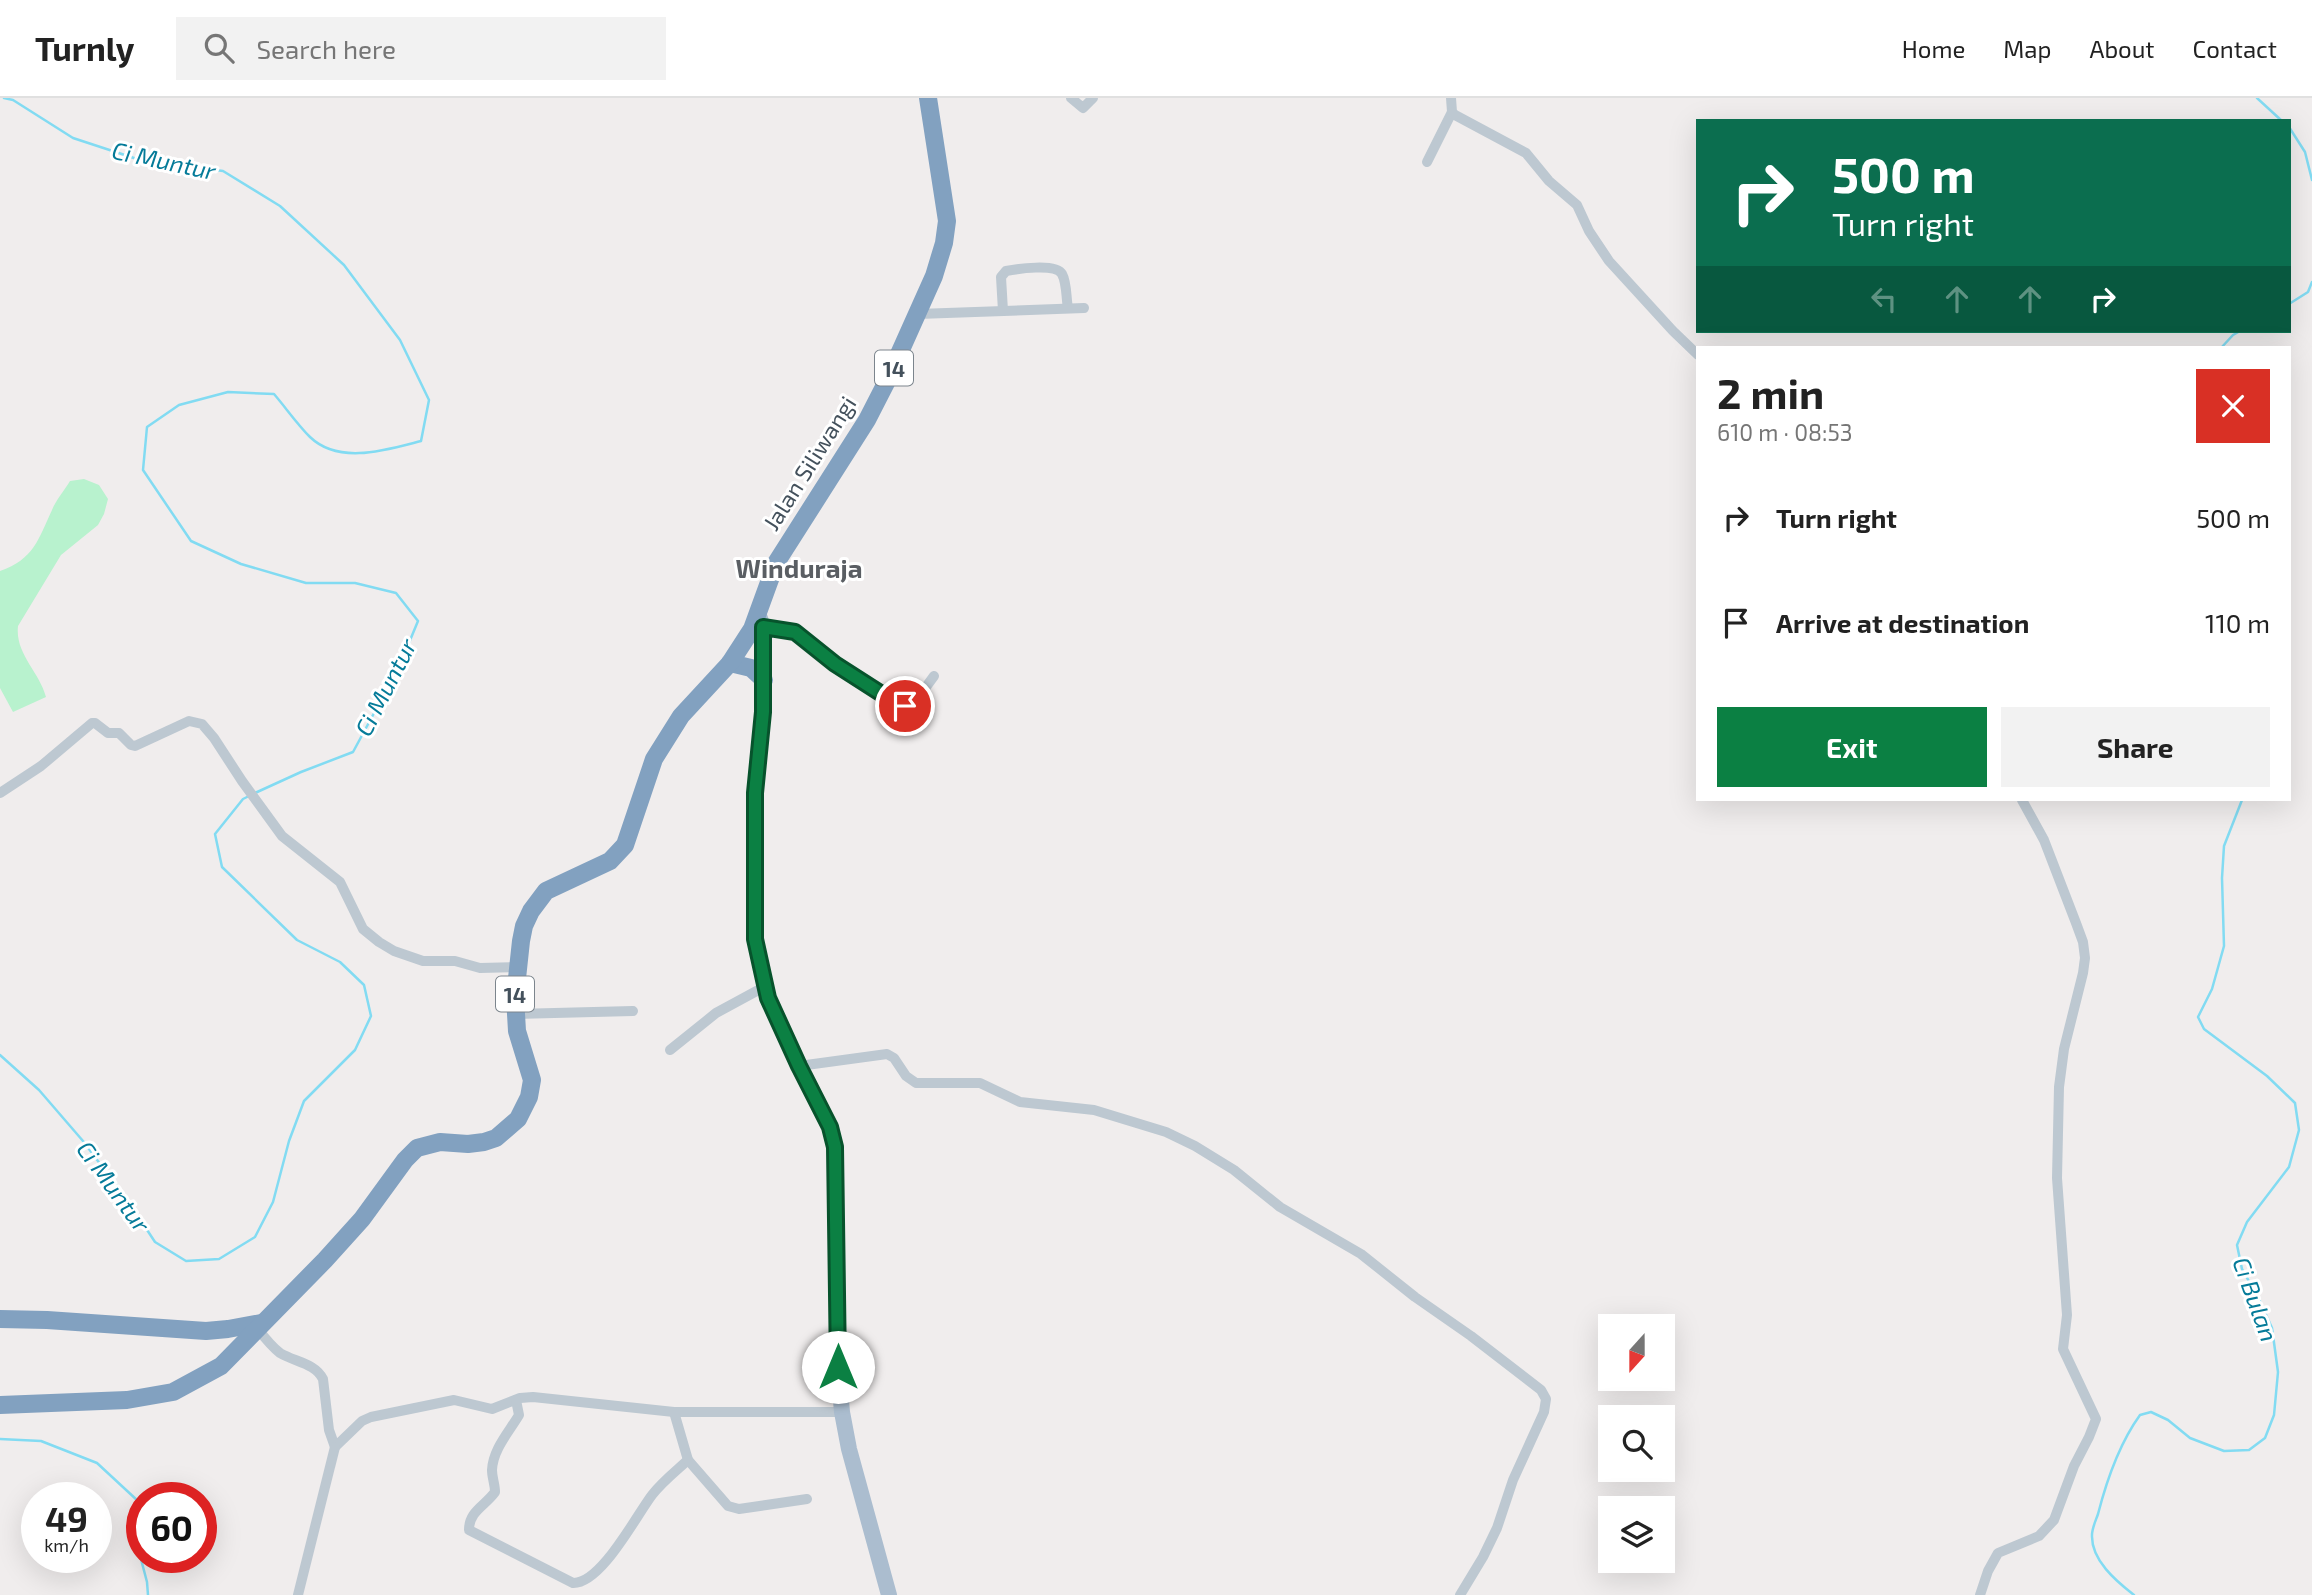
<!DOCTYPE html>
<html lang="en">
<head>
<meta charset="utf-8">
<style>
	:root { --surface:#fff; --page:#f2f2f2; --text:#222; --muted:#767676; --line:#e0e0e0; --accent:#0b8043 }
	body { margin:0; font-family:"Exo 2",sans-serif; background:var(--page); color:var(--text); height:100vh; display:flex; flex-direction:column; font-size:26px; white-space:nowrap }
	* { box-sizing:border-box; margin:0 }
	p { font-size:23px; color:var(--muted) }
	.icon { flex:none; width:38px; height:38px; fill:none; stroke:currentColor; stroke-width:2; stroke-linecap:round; stroke-linejoin:round }
	.map { position:relative; flex:1; overflow:hidden }
	.sheet { position:absolute; left:1696px; top:248px; width:595px; height:455px; display:flex; flex-direction:column; background:var(--surface); border-radius:0px; box-shadow:0 7px 28px #0002 }
	.sheet>* { flex:none }
	.top-card { position:absolute; left:1696px; top:21px; width:595px; height:214px; border-radius:0px; box-shadow:0 7px 28px #0002; background:#0b6e4f; color:#fff; overflow:hidden }
	.needle { width:46px; rotate:201deg }
	.fabs { position:absolute; left:1598px; top:1216px; display:grid; gap:14px }
	.fabs a { display:grid; place-items:center; width:77px; height:77px; border-radius:0px; background:var(--surface); box-shadow:0 7px 28px #0002; font-size:35px }
	.speed { position:absolute; left:21px; top:1384px; display:flex; gap:14px; font-size:35px; font-weight:700; text-align:center }
	.speed>* { display:grid; place-content:center; width:91px; height:91px; border-radius:50%; background:var(--surface); box-shadow:0 7px 28px #0002; line-height:1 }
	.speed small { font-size:18px; font-weight:400 }
	.speed .limit { border:10px solid #d22; background:#fff; color:#111 }
	.pin { position:absolute; display:grid; place-items:center; width:60px; height:60px; color:#fff; margin:-30px; border:4px solid #fff; border-radius:50%; box-shadow:0 2px 7px #0007 }
	.me { position:absolute; width:77px; margin:-38px; rotate:0deg; stroke-linejoin:round; filter:drop-shadow(0 0 5px #0008) }
	.turn { display:flex; align-items:center; gap:24px; height:147px; padding:0 21px; font-size:32px }
	.turn .icon { width:91px; height:91px; stroke-width:2.5 }
	.turn b { display:block; font-size:49px; line-height:60px }
	.lanes { display:flex; align-items:center; height:66px; padding:0 21px; background:#0003; justify-content:center; gap:35px; direction:ltr }
	.lanes .off { opacity:.35 }
	.round { display:grid; place-items:center; flex:none; width:74px; height:74px; border-radius:0px; background:var(--page) }
	.head { display:flex; align-items:center; justify-content:space-between; height:119px; padding:0 21px }
	h1 { font-size:42px; font-weight:700; line-height:52px }
	.action { display:flex; gap:14px; margin-top:auto; padding:14px 21px }
	.action a { flex:1; height:80px; border-radius:0px; background:var(--accent); color:#fff; font-size:28px; font-weight:700; line-height:80px; text-align:center }
	.action a+a { background:var(--page); color:var(--text) }
	ul { padding:0; list-style:none }
	li { display:flex; align-items:center; gap:21px; height:105px; padding:0 21px }
	li div { flex:1 }
	li b { display:block; font-size:26px }
	li em { font-style:normal }
	header { display:flex; align-items:center; gap:42px; box-sizing:border-box; height:98px; padding:0 35px; background:var(--surface); border-bottom:2px solid var(--line) }
	header strong { font-size:33px }
	nav { display:flex; gap:38px; margin-inline-start:auto; font-size:24px }
	.search { width:490px; height:63px; background:var(--page); display:flex; align-items:center; gap:18px; box-sizing:border-box; padding:0 24px; border-radius:0px; color:var(--muted); font-size:26px }
	.map>svg:first-child { display:block }
</style>
</head>
<body>
<header>
<strong>Turnly</strong>
<div class="search"><svg class="icon" aria-label="search" viewBox="0 0 24 24"><circle cx="10" cy="10" r="6"/><path d="M15 15l6 6"/></svg>Search here</div>
<nav><a>Home</a><a>Map</a><a>About</a><a>Contact</a></nav>
</header>
<div class="map">
<svg width="2312" height="1497" viewBox="0 0 2312 1497">
	<rect width="100%" height="100%" fill="#f0eded"/>
	<path fill="#b8f2ce" d="M84,381L99,387L108,401L104,416L98,427L61,457L18,528C15,556 39,573 46,599L13,614L0,590V473C34,461 38,442 52,412C56,402 64,393 70,383Z"/>
	<g fill="none" stroke-linecap="round" stroke-linejoin="round">
		<g stroke="#82dbf2" stroke-width="2.5">
			<path d="M4,0L13,2L73,40L140,62L223,73L280,108L344,167L400,242L429,302L421,343C386,352 339,367 310,339C297,326 286,310 274,296L228,294L179,307L147,329L143,372L191,443L241,466L306,485H355L396,495L418,523L399,569L353,654L301,674L255,695"/>
			<path d="M2257,0L2282,23"/>
			<path d="M2289,29L2305,54L2312,82"/>
			<path d="M2289,206L2308,194L2312,184"/>
			<path d="M2221,250L2233,237L2240,233"/>
			<path d="M0,957L39,992L83,1043L130,1106L155,1144L186,1163L219,1161L255,1139L273,1104L289,1043L304,1003L355,952L371,918L364,887L340,864L297,842L222,769L215,736L243,701L249,698"/>
			<path d="M0,1341L41,1343L97,1365L138,1403L137,1446L147,1484L148,1497"/>
			<path d="M2134,1497C2116,1483 2091,1462 2092,1437C2092,1430 2096,1422 2098,1416C2107,1381 2119,1346 2140,1317L2151,1314L2168,1322L2190,1340L2224,1353L2249,1352L2265,1340L2274,1317L2278,1274L2272,1230L2259,1201L2242,1171L2237,1147L2247,1124L2289,1069L2299,1032L2295,1005L2267,978L2204,931L2198,919L2212,891L2224,848L2222,780L2224,748L2242,702"/>
		</g>
		<g stroke="#bdc8d1" stroke-width="10">
			<path d="M1071,0L1083,10L1093,0"/>
			<path d="M1451,0L1452,14L1455,17L1526,55L1549,83L1577,107L1589,133L1609,163L1673,233L1698,257"/>
			<path d="M1427,64L1452,14"/>
			<path d="M1003,213L1001,179L1006,173C1017,171 1056,165 1062,176C1067,185 1066,200 1068,210"/>
			<path d="M918,216L1084,210"/>
			<path d="M763,529L795,534L835,566L888,600L909,609L915,604L934,578"/>
			<path d="M0,695L41,668L92,625H95L108,635H119L131,647L135,648L189,623L202,626L214,640L242,683L282,738L340,784L363,831L379,844L394,853L423,863H455L480,870L517,869"/>
			<path d="M515,916L633,913"/>
			<path d="M670,952L716,915L764,889"/>
			<path d="M799,968L887,956L894,960L906,978L916,985H980L1020,1004L1094,1012L1166,1034L1195,1048L1234,1072L1280,1109L1361,1156L1415,1199L1471,1238L1541,1292L1546,1301L1544,1314L1513,1382L1497,1430L1483,1459L1460,1497"/>
			<path d="M257,1230C264,1239 271,1248 280,1255C295,1264 315,1265 323,1281L329,1332L335,1349L362,1323L371,1319L454,1302L492,1311L520,1300L533,1299L674,1314H842"/>
			<path d="M516,1302L519,1317C509,1334 493,1351 492,1372C492,1380 495,1386 495,1394C485,1408 469,1413 469,1432L573,1485C601,1486 636,1418 652,1397C662,1384 676,1373 688,1362"/>
			<path d="M674,1314L688,1362L728,1408L739,1411L807,1401"/>
			<path d="M298,1497L335,1349"/>
			<path d="M1980,1497L1988,1473L1998,1455L2039,1438L2054,1422L2074,1368L2089,1339L2096,1321L2063,1251L2067,1217L2057,1080L2059,989L2064,951L2083,875L2085,860L2083,844L2076,825L2044,742L2022,702"/>
		</g>
		<path stroke="#abbdcf" stroke-width="16" d="M758,515L763,529L764,582L763,614L755,696V841L768,900L799,968L830,1029L835,1049L838,1269L842,1314L849,1351L889,1497"/>
		<g stroke="#82a1c0" stroke-width="18">
			<path d="M730,565L751,570L764,582"/>
			<path d="M0,1221L47,1222L206,1233L228,1231L261,1225"/>
			<path d="M0,1307L127,1302L173,1294L221,1268L325,1162L362,1121L405,1062L417,1050L440,1044L468,1046L484,1044L496,1040L518,1021L529,999L532,982L517,933L515,899L521,843L524,828L531,813L546,793L610,763L625,747L654,661L681,618L730,565L752,531L776,465L867,322L887,283L934,178L944,145L947,123L928,0"/>
		</g>
	</g>
	<g fill="none" stroke-linecap="round" stroke-linejoin="round">
		<g stroke="#07532c" stroke-width="18">
			<path id="route" d="M838,1269L835,1049L830,1029L799,968L768,900L755,841V695L763,614V529L795,534L835,566L888,600L905,608"/>
		</g>
		<use href="#route" stroke="#0b8043" stroke-width="12"/>
	</g>
	<g text-anchor="middle" dominant-baseline="central" stroke-width="6" stroke-linejoin="round" paint-order="stroke">
		<g fill="#fff" stroke="#7c858d" stroke-width="2">
			<rect x="875" y="252.5" width="38" height="35" rx="5"/>
			<rect x="496" y="878.5" width="38" height="35" rx="5"/>
		</g>
		<g font-size="21" font-weight="bold" fill="#44515c">
			<text x="894" y="270">14</text>
			<text x="515" y="896">14</text>
		</g>
		<g font-size="23" fill="#44515c" stroke="#fff">
			<text transform="translate(809 365) rotate(-58)">Jalan Siliwangi</text>
		</g>
		<g font-size="24" font-style="italic" fill="#057b99" stroke="#fff">
			<text transform="translate(164 62) rotate(12)">Ci Muntur</text>
			<text transform="translate(385 589) rotate(-63)">Ci Muntur</text>
			<text transform="translate(114 1088) rotate(54)">Ci Muntur</text>
			<text transform="translate(2256 1201) rotate(70)">Ci Bulan</text>
		</g>
		<g font-size="26" font-weight="bold" fill="#5a5e63" stroke="#fff">
			<text x="799" y="469">Winduraja</text>
		</g>
	</g>
</svg>
<div class="fabs">
<a><svg class="needle" viewBox="-14 -14 28 28"><path d="M0-13l5 13h-10z" fill="#e53935"/><path d="M0 13l5-13h-10z" fill="#767676"/></svg></a>
<a><svg class="icon" aria-label="search" viewBox="0 0 24 24"><circle cx="10" cy="10" r="6"/><path d="M15 15l6 6"/></svg></a>
<a><svg class="icon" aria-label="layers" viewBox="0 0 24 24"><path d="M12 4l9 5-9 5-9-5zM3 14l9 5 9-5"/></svg></a>
</div>
<div class="speed"><div>49<small>km/h</small></div><div class="limit">60</div></div>
<div class="pin" style="left:905px;top:608px;background:#d93025"><svg class="icon" aria-label="arrive" viewBox="0 0 24 24"><path d="M6 21V4h12l-3 4 3 4H6"/></svg></div>
<svg class="me" style="left:838px;top:1269px" viewBox="-20 -20 40 40"><circle r="19" fill="#fff"/><path d="M0-13L10 11 0 6-10 11z" fill="#0b8043"/></svg>
<div class="top-card">
<div class="turn"><svg class="icon" aria-label="right" viewBox="0 0 24 24"><path d="M7 20v-9h11M14 6l5 5-5 5"/></svg><div><b>500 m</b>Turn right</div></div>
<div class="lanes"><svg class="icon off" aria-label="left" viewBox="0 0 24 24"><path d="M17 20v-9H6M10 6l-5 5 5 5"/></svg><svg class="icon off" aria-label="ahead" viewBox="0 0 24 24"><path d="M12 20V5M6 11l6-6 6 6"/></svg><svg class="icon off" aria-label="ahead" viewBox="0 0 24 24"><path d="M12 20V5M6 11l6-6 6 6"/></svg><svg class="icon" aria-label="right" viewBox="0 0 24 24"><path d="M7 20v-9h11M14 6l5 5-5 5"/></svg></div>
</div>
<section class="sheet">
<div class="head"><div><h1>2 min</h1><p>610 m · 08:53</p></div><a class="round" style="background:#d93025;color:#fff"><svg class="icon" aria-label="close" viewBox="0 0 24 24"><path d="M6 6l12 12M18 6L6 18"/></svg></a></div>
<ul>
<li><svg class="icon" aria-label="right" viewBox="0 0 24 24"><path d="M7 20v-9h11M14 6l5 5-5 5"/></svg><div><b>Turn right</b></div><em>500 m</em></li>
<li><svg class="icon" aria-label="arrive" viewBox="0 0 24 24"><path d="M6 21V4h12l-3 4 3 4H6"/></svg><div><b>Arrive at destination</b></div><em>110 m</em></li>
</ul>
<div class="action"><a>Exit</a><a>Share</a></div>
</section>
</div>
</body>
</html>
